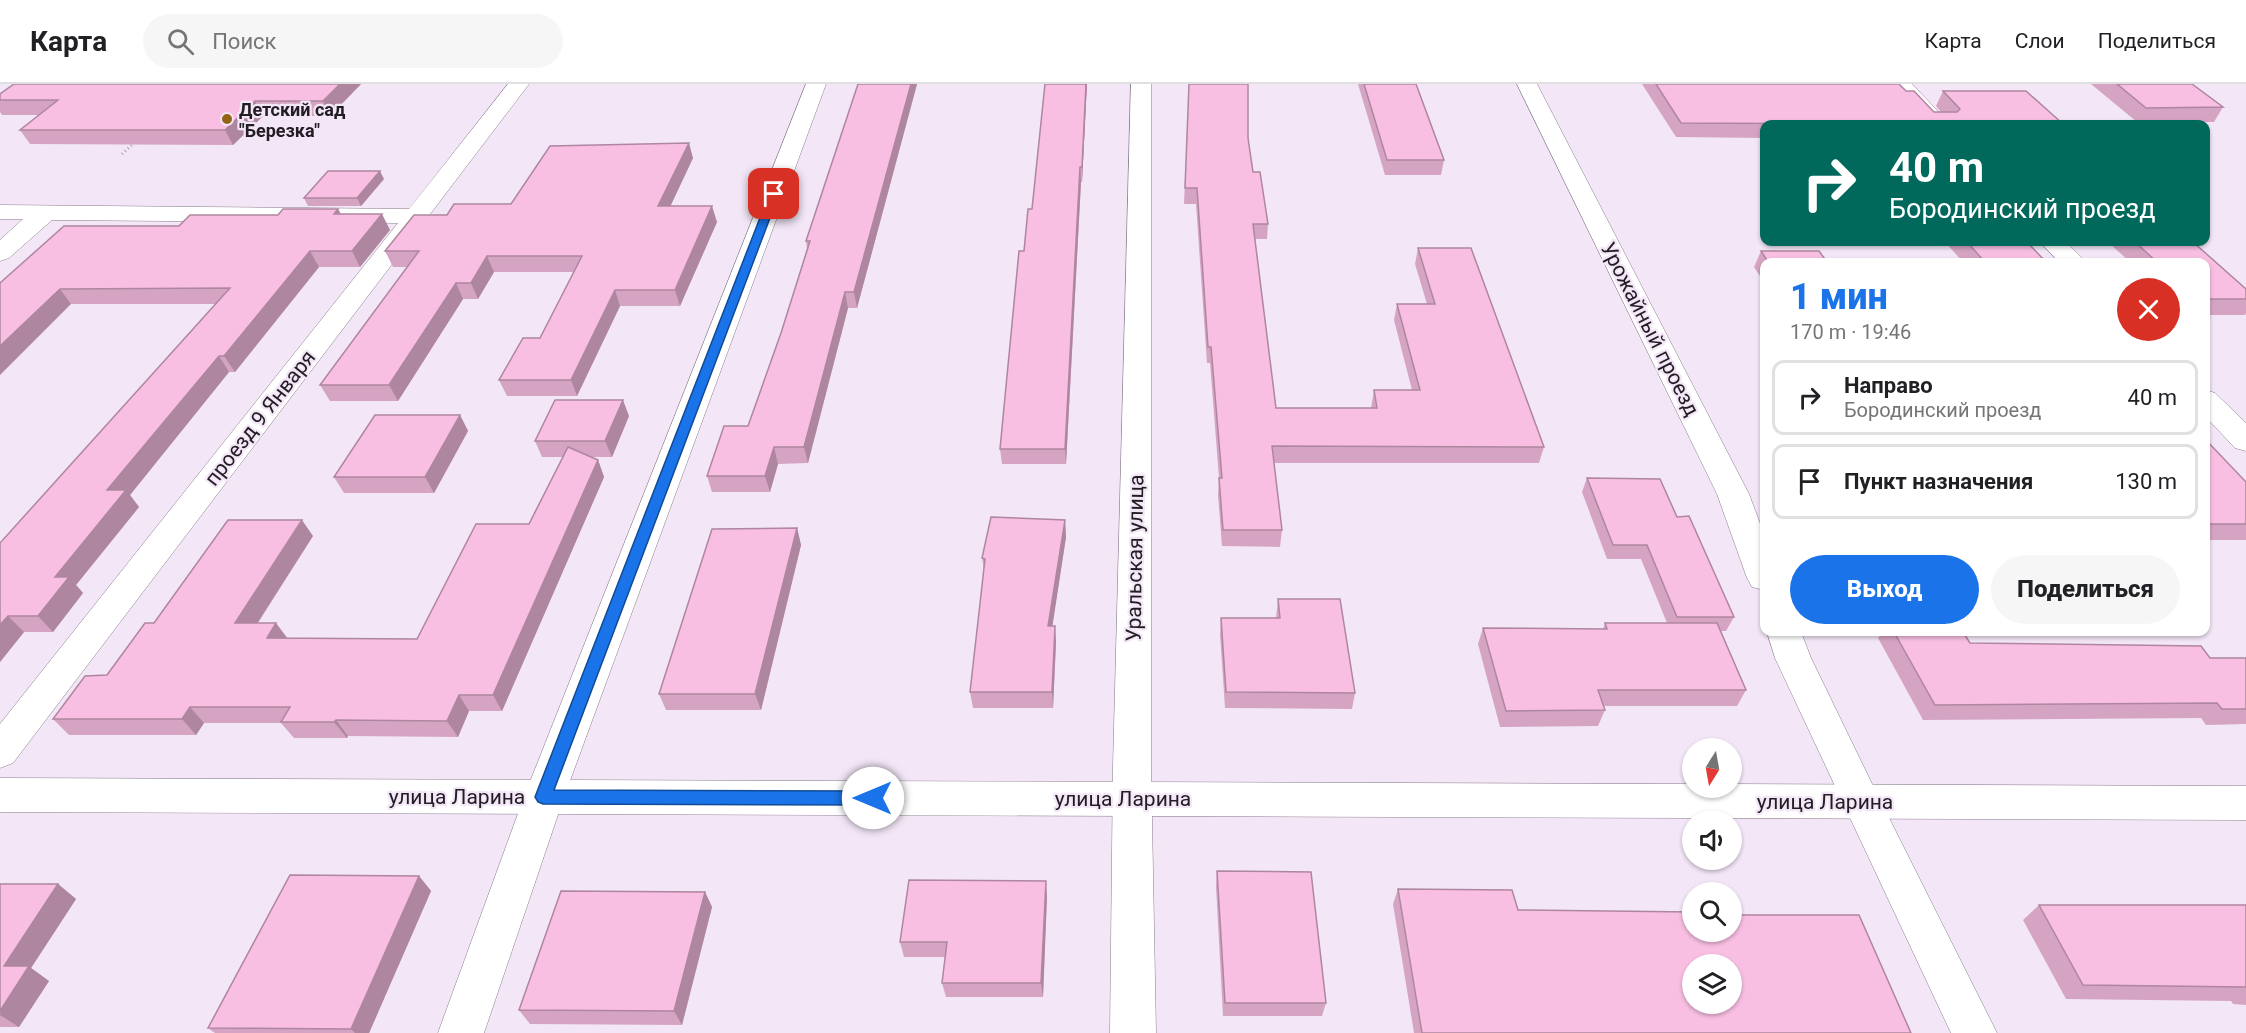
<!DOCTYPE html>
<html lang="ru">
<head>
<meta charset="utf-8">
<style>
	:root { --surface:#fff; --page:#f6f6f6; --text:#202124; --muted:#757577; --line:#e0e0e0; --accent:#1a73e8 }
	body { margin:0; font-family:Roboto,sans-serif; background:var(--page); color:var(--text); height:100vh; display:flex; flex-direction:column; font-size:22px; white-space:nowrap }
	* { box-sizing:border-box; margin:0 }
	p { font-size:20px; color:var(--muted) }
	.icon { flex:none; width:33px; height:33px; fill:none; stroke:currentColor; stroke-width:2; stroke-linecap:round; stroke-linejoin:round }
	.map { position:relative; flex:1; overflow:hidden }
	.sheet { position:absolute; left:1760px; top:174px; width:450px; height:378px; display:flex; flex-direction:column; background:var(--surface); border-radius:12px; box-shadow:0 2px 4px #0004 }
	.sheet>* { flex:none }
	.hud { position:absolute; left:1760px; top:36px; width:450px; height:126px; border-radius:12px; box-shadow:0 2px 4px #0004; background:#00695c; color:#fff; overflow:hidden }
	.needle { width:39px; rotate:191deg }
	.controls { position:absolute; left:1682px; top:654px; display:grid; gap:12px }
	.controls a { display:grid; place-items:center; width:60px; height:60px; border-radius:50%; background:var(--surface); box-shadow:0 2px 4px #0004; font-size:30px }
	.pin { position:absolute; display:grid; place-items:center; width:51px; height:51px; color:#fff; margin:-26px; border-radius:12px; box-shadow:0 3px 9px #0006 }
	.me { position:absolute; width:66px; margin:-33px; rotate:270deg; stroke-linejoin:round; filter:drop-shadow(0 0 4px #0008) }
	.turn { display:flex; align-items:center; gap:21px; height:126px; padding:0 30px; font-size:27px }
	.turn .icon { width:78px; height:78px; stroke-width:2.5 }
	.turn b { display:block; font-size:42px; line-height:51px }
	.round { display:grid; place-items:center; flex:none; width:63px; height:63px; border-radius:32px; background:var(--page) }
	.overview { display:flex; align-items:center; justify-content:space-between; height:102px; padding:0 30px }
	h1 { font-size:36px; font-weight:800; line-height:45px; color:var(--accent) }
	.button { display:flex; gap:12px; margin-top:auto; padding:12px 30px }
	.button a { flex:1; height:69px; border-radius:36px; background:var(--accent); color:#fff; font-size:24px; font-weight:800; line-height:69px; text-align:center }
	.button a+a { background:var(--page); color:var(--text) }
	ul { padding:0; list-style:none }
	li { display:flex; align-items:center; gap:18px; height:75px; margin:0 12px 9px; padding:0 18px; border:3px solid var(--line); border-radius:12px }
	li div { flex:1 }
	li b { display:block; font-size:22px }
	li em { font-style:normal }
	header { display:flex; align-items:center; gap:36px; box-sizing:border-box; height:84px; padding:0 30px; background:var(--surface); border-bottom:2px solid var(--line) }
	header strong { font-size:28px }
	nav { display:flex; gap:33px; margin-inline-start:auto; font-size:21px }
	.search { width:420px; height:54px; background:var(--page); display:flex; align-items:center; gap:15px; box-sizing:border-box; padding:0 21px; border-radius:33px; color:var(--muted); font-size:22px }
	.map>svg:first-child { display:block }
</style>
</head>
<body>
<header>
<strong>Карта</strong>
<div class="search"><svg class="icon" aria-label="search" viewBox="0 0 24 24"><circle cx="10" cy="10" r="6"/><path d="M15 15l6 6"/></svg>Поиск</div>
<nav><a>Карта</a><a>Слои</a><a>Поделиться</a></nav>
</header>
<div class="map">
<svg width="2246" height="949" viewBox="0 0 2246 949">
	<rect width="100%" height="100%" fill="#f3e6f7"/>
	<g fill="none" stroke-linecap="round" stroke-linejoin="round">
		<g stroke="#897d8c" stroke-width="1">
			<g id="minor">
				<path d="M508,0H529L13,679L0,684V640L398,139L52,136L9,174L0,177V156L23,135H0V121L409,125Z"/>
				<path d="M806,0H826L564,713L484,949H438L524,713Z"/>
				<path d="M1131,0H1151V682L1156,949H1110L1113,682Z"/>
				<path d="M1517,0H1537L1749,410L1764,450V506L1752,503L1747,494L1717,410Z"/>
				<path d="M1890,0H1912L1950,40H1927Z"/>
				<path d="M2040,158H2066L2086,178H2059Z"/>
				<path d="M2205,306L2215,309L2246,339V367L2235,364L2205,332Z"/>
				<path d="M1767,548H1801L1811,574L1875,706L1997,949H1951L1775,574Z"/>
			</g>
		</g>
		<g stroke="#897d8c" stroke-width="1">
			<path id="tertiary" d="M0,694L1692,700V704H1731V700L2246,702V736L0,728Z"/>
		</g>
		<path stroke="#aba1ae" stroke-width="3" stroke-dasharray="1 3" stroke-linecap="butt" d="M122,70L135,58"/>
		<use href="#minor" fill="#fff" fill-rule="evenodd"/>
		<use href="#tertiary" fill="#fff" fill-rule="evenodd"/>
	</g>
	<g fill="#d6a4c3">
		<path d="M361,0L330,32H263L233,61L30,60L20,46L39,31H2L0,28V10Z"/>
		<path d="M858,0H917L857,224H848L808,379L778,380L770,408H712L707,392L748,342L781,249L807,165L806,157Z"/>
		<path d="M1045,0H1087L1082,98H1081L1066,380H1002L1000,365L1024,167L1032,125Z"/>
		<path d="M1189,0L1248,54L1253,88L1268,140L1267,155H1255L1276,324H1371L1374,306H1412L1394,236L1397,220H1427L1415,180L1418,164L1544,363L1539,379H1274L1282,446L1280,463L1222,462L1218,411L1219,394L1210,279H1207L1196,120H1184Z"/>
		<path d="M1358,0H1416L1444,76L1441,91H1385Z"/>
		<path d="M1642,0H1899L1906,7L1934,28H1941L1936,22L1943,7L2063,40H1764V54L1676,53Z"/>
		<path d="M2091,0H2192L2223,23L2214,38H2137Z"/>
		<path d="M693,74L670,122L717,138L680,222H620L577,312H507L499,296L540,254L574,188H494L478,215H463L398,317H330L320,301L407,183H393L385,167L447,131L511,120Z"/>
		<path d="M384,95L361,122H308L304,114Z"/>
		<path d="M338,125L341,130L390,146L360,183H319L235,288H229L130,411L139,423L76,501L83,509L53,548H24L0,578V459L216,220H71L0,199L179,142Z"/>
		<path d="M1945,158H2027L2046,178H1963Z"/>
		<path d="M2108,158H2193L2246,205V229L2245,231H2205V178H2130Z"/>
		<path d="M1761,167L1827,178H1764V198L1754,183Z"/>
		<path d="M460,331L468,347L434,409H344L334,393Z"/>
		<path d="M629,332L612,373H590L598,376L604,393L502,627H469L458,653L348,652L347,654H294L281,639H204L196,651H69L53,635L107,591L154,539L313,452L258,539L287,554L417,555L529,440L563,373H542L535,357Z"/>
		<path d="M2205,355L2246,398V456H2205Z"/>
		<path d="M1587,394L1677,433L1734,533L1726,547H1721L1746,606L1737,622H1604L1605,626L1598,642L1500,643L1478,560L1483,544L1603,545L1605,539H1667L1641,475H1607L1582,408Z"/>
		<path d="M1065,436L1066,453L1052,542L1056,558L1053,624H973L970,608L984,486L982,474Z"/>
		<path d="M797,444L801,461L761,626H666L659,610Z"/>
		<path d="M1278,515L1355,609L1352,625L1225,624L1220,550L1221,534H1276Z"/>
		<path d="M1883,548H1963L1970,559L2210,574H2246V640L2206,641L2201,634L1923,636L1878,554Z"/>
		<path d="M1217,787L1326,919L1322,932H1223L1216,802Z"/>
		<path d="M419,792L431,807L369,949H215L208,944Z"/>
		<path d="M0,800H58L76,815L31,884L49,897L19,943H0Z"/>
		<path d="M1398,805L1518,826L1911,949H1414L1393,820Z"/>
		<path d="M705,808L712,823L682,941L530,940L519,926Z"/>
		<path d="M1047,812L1043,913H946L942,899L945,873H904L900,858Z"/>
		<path d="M2039,821H2246V921L2233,920L2231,917L2066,915L2023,836Z"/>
	</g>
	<g fill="#ae869f">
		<path d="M340,0H361L330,32L323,17Z"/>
		<path d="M911,0H917L857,224L854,208Z"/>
		<path d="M1086,0H1087L1082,98V83Z"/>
		<path d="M255,17L263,32L233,61L225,46Z"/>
		<path d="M689,59L693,74L663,138L658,122Z"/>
		<path d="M1080,83L1081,98L1066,380L1065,365Z"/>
		<path d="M380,87L384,95L361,122L357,114Z"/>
		<path d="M712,122L717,138L680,222L675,206Z"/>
		<path d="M338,125L346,141L334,130Z"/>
		<path d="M382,130L390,146L360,183L352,167Z"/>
		<path d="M310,167L319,183L235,288L224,272Z"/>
		<path d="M487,172L494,188L478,215L471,199Z"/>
		<path d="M456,199L463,215L398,317L389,301Z"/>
		<path d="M60,205L71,220L0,291V262Z"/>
		<path d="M615,206L620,222L577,312L571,296Z"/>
		<path d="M845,208L848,224L808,379L804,363Z"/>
		<path d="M219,272L229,288L130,411L139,423L76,501L83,509L53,548L38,532L55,493L107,406Z"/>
		<path d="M623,316L629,332L612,373L605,357Z"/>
		<path d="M460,331L468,347L434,409L425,393Z"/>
		<path d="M774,363L778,380L770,408L765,392Z"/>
		<path d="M598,376L604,393L502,627L493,611Z"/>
		<path d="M302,436L313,452L247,555L235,539Z"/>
		<path d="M1065,436L1066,453L1050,558L1048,542Z"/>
		<path d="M797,444L801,461L761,626L755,610Z"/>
		<path d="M8,532L24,548L0,578V541Z"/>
		<path d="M276,539L288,555L267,554Z"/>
		<path d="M1055,542L1056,558L1053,624L1052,608Z"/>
		<path d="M459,611L469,627L458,653L447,637Z"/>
		<path d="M190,623L204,639L196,651L182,635Z"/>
		<path d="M336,636L348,652L347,654L334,638Z"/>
		<path d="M419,792L431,807L369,949H355L351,945Z"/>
		<path d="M1046,797L1047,812L1043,913L1041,899Z"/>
		<path d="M58,800L76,815L31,884L49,897L19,943L0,931L4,882Z"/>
		<path d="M705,808L712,823L682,941L674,927Z"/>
	</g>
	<g fill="#f9bfe3" stroke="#ae869f" stroke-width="1.5" fill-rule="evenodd">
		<path d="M14,0H340L323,17H255L225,46H20L58,16H0V10Z"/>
		<path d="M858,0H911L854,208H845L804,363H774L765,392H707L724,342H748L781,249L810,157H806Z"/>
		<path d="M1045,0H1086L1082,83H1080L1065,365H1000L1019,167H1024L1028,125H1032Z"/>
		<path d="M1189,0H1248V54L1253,88H1260L1268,140H1253L1276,324H1377L1374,306H1420L1397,220H1435L1418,164H1471L1544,363L1272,362L1282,446H1223L1219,394H1222L1211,263H1208L1197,104H1185Z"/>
		<path d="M1364,0H1416L1444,76H1387Z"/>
		<path d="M1656,0H1899L1906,7H1914L1934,28H1957L1960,25L1943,7H2026L2063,40H1859L1681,39Z"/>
		<path d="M2117,0H2192L2223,23L2146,24Z"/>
		<path d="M689,59L658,122H712L675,206H615L571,296H499L523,254H540L582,172H487L471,199H456L389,301H320L419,167H385L414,131H447L454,120H511L550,62Z"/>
		<path d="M328,87H380L357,114H304Z"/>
		<path d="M283,125H338L334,130H382L352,167H310L224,272H219L107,406H126L55,493H69L38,532H8L0,541V459L230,204L60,205L0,262V199L64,142H179L190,131H278Z"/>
		<path d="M1967,158H2027L2046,178H1985Z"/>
		<path d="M2135,158H2193L2246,205V215H2205V178H2157Z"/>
		<path d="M1761,167H1819L1827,178H1768Z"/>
		<path d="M555,316H623L605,357H535Z"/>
		<path d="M375,331H460L425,393H334Z"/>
		<path d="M2205,355L2246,398V440H2210L2205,434Z"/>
		<path d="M568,363L598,376L493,611H459L447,637L336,636L334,638H281L290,623H190L182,635H53L85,592L107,591L145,539H154L228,436H302L235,539H276L267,554L417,555L476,440H529Z"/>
		<path d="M1587,394L1660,395L1677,433L1689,432L1734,533H1677L1647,461H1613Z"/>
		<path d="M991,433L1065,436L1048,542H1055L1052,608H970L985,475L982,474Z"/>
		<path d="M797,444L755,610H659L712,445Z"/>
		<path d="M1278,515H1340L1355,609L1226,608L1221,534H1280Z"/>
		<path d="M1605,539H1717L1746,606H1598L1605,626L1506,627L1483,544L1607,545Z"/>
		<path d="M1894,548H1963L1970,559L2201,562L2210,574H2246V625H2222L2217,619L1935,621Z"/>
		<path d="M1217,787L1311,788L1326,919H1225Z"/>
		<path d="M290,791L419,792L351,945L208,944Z"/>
		<path d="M909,796L1046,797L1041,899H942L947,858H900Z"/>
		<path d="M0,800H58L4,882H29L0,927Z"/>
		<path d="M1398,805L1512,806L1518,826L1692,828V848H1731V831H1859L1911,949H1422ZM1692,880H1731V920H1692Z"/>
		<path d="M561,807L705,808L674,927L519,926Z"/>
		<path d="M2039,821H2246V903L2083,901Z"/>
	</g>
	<path fill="#1a73e8" stroke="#114b97" stroke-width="1.5" d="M770,108L779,110L554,706L873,707L879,709L881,714L879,719L873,721L543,720L538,718L535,713Z"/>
	<circle fill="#946214" stroke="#f3e6f7" stroke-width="2" cx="227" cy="35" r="6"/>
	<g text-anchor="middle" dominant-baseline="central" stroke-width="4.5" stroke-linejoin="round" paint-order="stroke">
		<g font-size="18" font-weight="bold" fill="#221d23" stroke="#f3e6f7" text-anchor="start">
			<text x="239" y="25">Детский сад<tspan x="239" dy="21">"Березка"</tspan></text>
		</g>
		<g font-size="21" fill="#221d23" stroke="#f3e6f7">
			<text transform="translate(1650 245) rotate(63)">Урожайный проезд</text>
			<text transform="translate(260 334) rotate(-52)">проезд 9 Января</text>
			<text transform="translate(1135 474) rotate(-89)">Уральская улица</text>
			<text x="457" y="713">улица Ларина</text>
			<text x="1123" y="715">улица Ларина</text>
			<text x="1825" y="718">улица Ларина</text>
		</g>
	</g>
</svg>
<div class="controls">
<a><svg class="needle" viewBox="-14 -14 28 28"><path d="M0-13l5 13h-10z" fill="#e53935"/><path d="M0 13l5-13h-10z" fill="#757577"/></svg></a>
<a><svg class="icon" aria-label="sound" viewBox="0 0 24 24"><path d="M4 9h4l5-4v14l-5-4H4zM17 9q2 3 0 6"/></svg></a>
<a><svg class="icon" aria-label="search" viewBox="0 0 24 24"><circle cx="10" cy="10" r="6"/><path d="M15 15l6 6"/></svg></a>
<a><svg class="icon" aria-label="layers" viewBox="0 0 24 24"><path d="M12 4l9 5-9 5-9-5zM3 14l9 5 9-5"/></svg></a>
</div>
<div class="pin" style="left:774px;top:110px;background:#d93025"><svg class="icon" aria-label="arrive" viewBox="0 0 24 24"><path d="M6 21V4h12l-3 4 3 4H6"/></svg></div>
<svg class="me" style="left:873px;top:714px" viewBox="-20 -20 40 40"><circle r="19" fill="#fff"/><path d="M0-13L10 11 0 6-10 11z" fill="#1a73e8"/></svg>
<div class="hud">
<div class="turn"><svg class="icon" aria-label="right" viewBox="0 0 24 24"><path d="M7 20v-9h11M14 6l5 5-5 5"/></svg><div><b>40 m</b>Бородинский проезд</div></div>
</div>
<section class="sheet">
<div class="overview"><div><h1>1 мин</h1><p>170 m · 19:46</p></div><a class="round" style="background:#d93025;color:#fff"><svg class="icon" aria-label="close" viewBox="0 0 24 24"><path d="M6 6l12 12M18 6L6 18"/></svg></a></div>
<ul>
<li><svg class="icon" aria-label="right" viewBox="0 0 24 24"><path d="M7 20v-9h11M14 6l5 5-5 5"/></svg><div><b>Направо</b><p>Бородинский проезд</p></div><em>40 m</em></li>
<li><svg class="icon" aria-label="arrive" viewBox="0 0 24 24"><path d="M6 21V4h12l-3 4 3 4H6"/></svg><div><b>Пункт назначения</b></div><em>130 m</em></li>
</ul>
<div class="button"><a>Выход</a><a>Поделиться</a></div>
</section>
</div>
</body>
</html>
